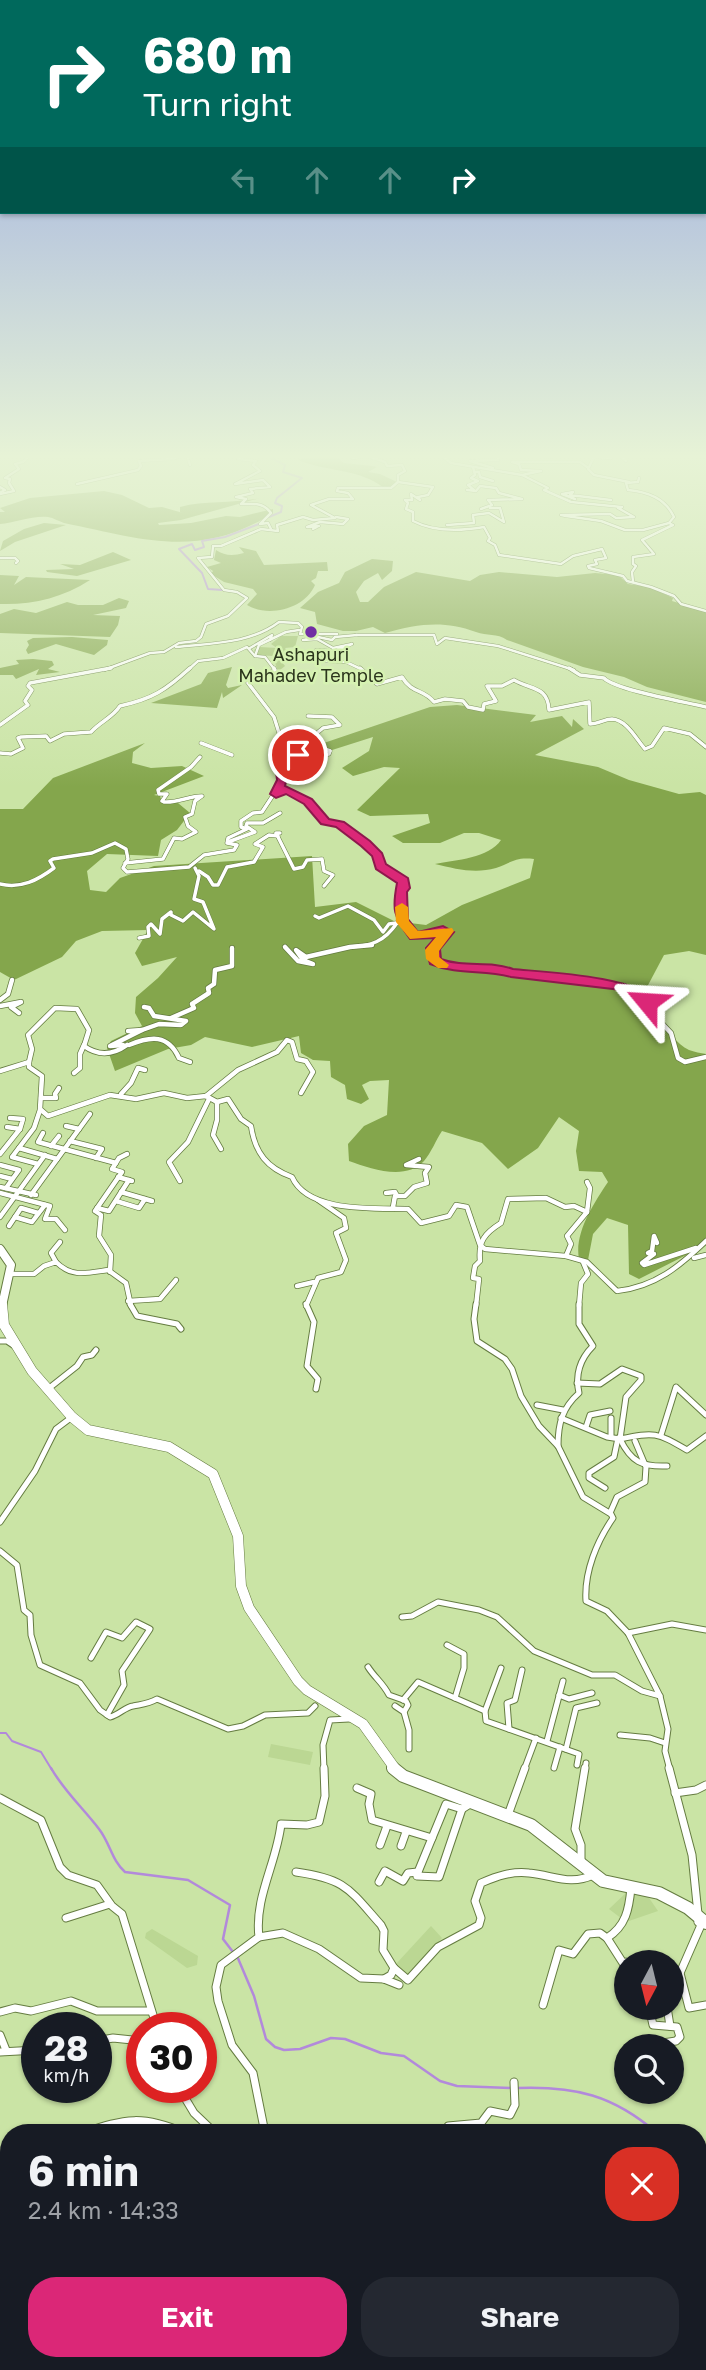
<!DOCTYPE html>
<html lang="en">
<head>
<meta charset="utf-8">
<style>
	:root { --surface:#171b24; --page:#242831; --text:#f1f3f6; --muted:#9ea1a6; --accent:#db2777 }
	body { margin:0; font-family:"Golos Text",sans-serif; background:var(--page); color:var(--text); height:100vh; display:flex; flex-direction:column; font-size:26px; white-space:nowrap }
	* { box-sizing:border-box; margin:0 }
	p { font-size:23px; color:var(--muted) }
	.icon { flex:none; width:38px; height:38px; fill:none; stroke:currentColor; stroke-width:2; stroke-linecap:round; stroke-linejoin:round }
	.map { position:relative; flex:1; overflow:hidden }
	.panel { position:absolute; left:0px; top:2124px; width:707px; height:247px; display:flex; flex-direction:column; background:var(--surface); border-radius:28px 28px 0 0; box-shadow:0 2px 5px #0004 }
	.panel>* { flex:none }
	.hud { position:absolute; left:0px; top:0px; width:707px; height:214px; box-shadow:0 2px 5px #0004; background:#00695c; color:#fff; overflow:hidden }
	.needle { width:46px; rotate:187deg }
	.buttons { position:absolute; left:614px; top:1950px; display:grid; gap:14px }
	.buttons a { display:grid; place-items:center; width:70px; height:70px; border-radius:50%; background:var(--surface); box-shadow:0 2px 5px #0004; font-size:35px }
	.speed { position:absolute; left:21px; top:2012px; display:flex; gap:14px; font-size:35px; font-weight:700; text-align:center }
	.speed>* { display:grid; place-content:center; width:91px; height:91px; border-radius:50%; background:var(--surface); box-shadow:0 2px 5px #0004; line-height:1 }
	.speed small { font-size:18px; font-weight:400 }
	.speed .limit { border:10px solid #d22; background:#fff; color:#111 }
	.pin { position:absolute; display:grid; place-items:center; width:60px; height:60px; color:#fff; margin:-30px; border:4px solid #fff; border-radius:50%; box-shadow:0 2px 7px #0007 }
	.me { position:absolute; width:77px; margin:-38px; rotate:297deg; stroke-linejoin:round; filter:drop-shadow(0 0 5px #0008) }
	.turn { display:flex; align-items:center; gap:24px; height:147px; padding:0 28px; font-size:32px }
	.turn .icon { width:91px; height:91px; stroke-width:2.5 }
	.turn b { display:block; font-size:49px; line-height:60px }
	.lanes { display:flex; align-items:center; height:66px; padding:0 28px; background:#0003; justify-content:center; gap:35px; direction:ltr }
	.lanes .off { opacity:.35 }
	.round { display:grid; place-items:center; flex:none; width:74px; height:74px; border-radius:28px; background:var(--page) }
	.summary { display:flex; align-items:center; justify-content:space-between; height:119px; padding:0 28px }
	h1 { font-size:42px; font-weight:700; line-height:52px }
	.primary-button { display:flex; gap:14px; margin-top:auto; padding:14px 28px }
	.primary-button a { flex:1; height:80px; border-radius:28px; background:var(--accent); color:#fff; font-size:28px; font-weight:700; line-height:80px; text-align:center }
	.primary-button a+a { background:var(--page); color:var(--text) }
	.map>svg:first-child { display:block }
</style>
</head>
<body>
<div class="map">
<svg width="706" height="2370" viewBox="0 0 706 2370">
	<rect width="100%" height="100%" fill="#cae4a5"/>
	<g fill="#bbd793">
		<path d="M271,1744L313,1752L310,1765L268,1757Z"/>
		<path d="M628,1891L647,1895L658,1911L626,1922L609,1909Z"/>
		<path d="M431,1926L442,1938L407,1977L396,1964Z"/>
		<path d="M152,1929L198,1956L197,1965L187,1968L145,1938L146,1933Z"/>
	</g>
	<path fill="#a1c270" d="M281,636H298L295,647L285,648L289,653L277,656L285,666L280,670L277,669L273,656L256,655L254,650L260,647L277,648L271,644Z"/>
	<g fill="#84a64c">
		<path d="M320,455H333L344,463L373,466L377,467L368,472L380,474L397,482L390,488H384C359,468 326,472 298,460Z"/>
		<path d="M104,491L122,495L149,508L162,507L183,513L180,512V507C206,500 234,504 260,498L181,520L158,523L159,525L191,523L226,516L240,517L273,509V513C199,560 143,539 64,523C58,521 54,518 48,517C34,515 14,523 0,524V512H5L0,508L30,498Z"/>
		<path d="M44,523L66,525L15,542L0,551L3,541L24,529Z"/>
		<path d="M239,547L256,551L264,565L327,562L328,571H318L316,578L311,581L315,585C305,609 268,618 247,605L257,594L253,589L224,582L211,574L213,571L207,567L221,563L214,560L216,550C225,556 233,556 244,553Z"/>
		<path d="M113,552L131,560L77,576L47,572L46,570L74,569L60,564L80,565Z"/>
		<path d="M372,559L393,561L392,571L382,580L378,573L364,581L356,592L360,602H368L384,587L416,572L470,581L480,575L499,572L557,577L595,573L618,575L628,584L649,587L673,598L672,601L706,611V702L647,687L624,677L583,667L507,640C497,633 487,636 476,632C443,620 418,624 385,633L373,627L356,631H343L317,624L315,612L300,608L318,592L339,583L345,572Z"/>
		<path d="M0,575L19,576L14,585L26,577L90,580C62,598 32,605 0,604Z"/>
		<path d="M119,598L129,601L126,608L93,615L120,616L118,625L110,637L0,633V614L14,609L36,613L67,602L78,605H103Z"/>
		<path d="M72,637L108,640L107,645L94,655L56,644L28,654L26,650L29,645L27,641L33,638Z"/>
		<path d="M33,659L52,661L54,665L48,669L60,672L36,675L39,669L16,679L13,675H0V668L19,664L16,660Z"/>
		<path d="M232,667L226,685L228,688L242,685L223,698L222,692L217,708L151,703L201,684L208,673Z"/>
		<path d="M457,705L536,715L530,722L562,716L572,727L573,719L584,729L535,755L598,767L629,780L679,794L700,792L706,795V955L689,951L664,955L647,987C655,1007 668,1040 689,1050C694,1052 701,1053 706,1054V1245L639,1279L629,1274L628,1225L607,1218L593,1234L588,1260L579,1259C574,1233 594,1203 608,1182L602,1172L579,1171L576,1151L579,1131L559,1117L538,1148L508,1169L482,1143L442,1131C436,1140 431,1153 424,1161C406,1181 371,1169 349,1161L348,1144L364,1126L387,1115L389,1080L370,1081L362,1085L369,1099L361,1104L347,1099L345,1085L331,1077L330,1061L313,1060L301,1053L299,1036L252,1047L205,1037L191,1045L168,1049L115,1071L107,1048L111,1041L142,1026L135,1013L136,997L158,978L177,957L142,966L135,953L148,930L102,931L76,941L62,957L14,980L0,972V809H23L53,778L145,743L133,752L132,763L151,768L182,766L204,776L154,795L160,796L162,802L178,803L190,813L177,830L161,840L158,856L107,854L87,871L90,890L106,892L120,878L154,866L312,856L315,907L356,902L394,921L426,925L462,905L530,878L534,859C515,857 513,862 496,868C475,874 456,869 435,864C456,860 489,858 501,840L479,833H464L440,843H403L392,836L430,823L428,814L370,816L357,810L400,768L384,767L353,776L342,768L369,751L373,737L329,751L315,746L430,707Z"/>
	</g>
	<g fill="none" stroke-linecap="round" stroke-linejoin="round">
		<g stroke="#b289db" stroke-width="2">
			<path d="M269,517L281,512L282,506L275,503L277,498L302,478L283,472L285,465L271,458L278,455"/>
			<path d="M223,590L208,589L202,573L179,549L192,544L195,550L204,547L202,541L225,537L259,524"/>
			<path d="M0,1733H6L12,1741L41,1752L52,1770"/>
		</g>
		<g stroke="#b289db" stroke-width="2.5">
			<path d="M51,1768C64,1791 83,1808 99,1829C110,1843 112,1861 125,1872L188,1880L230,1905L223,1939L233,1952"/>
			<path d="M237,1956L254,1996L266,2039L275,2047L284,2050L300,2049L331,2038L345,2039L381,2053L404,2056L440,2081L457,2086L512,2088"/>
			<path d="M518,2088C575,2086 613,2095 657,2133"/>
			<path d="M698,2155L706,2159"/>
		</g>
		<g stroke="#657c41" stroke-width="3.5">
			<g id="minor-far4">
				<path d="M187,455L190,465"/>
				<path d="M234,455L240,457L238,459L256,461L253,465L260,471L235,484L263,480L270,487L250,489L253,493L236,497L246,499L241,504C253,504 263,502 271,513L260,524L268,523L271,529"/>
				<path d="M441,455L451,463L522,475L548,488L544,490L571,502L622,507L618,508L634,517L616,518L610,514L561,515L566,516L601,521L625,530H643L669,523"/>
				<path d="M534,455L551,457L549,455"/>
				<path d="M610,455L611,458L594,457L588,469L594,475L629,482"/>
				<path d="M620,455L626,461"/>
				<path d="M473,467L475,475L471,478L478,481L468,485L474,490H467L476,491L480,486L496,488L499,493L522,499L488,500L492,505L481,509"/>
				<path d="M493,468L470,461L498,460L497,455"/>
				<path d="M475,472H479L480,477L493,481"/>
				<path d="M522,475L541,471L521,470L519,464L512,462H580L587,467"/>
				<path d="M398,482L433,487L428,495L418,497L420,500L411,494L412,500H405L408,503L406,509L413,512V521C434,532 461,531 484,527L490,538L488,541L495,545L499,555L561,564L573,556L602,549L606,558L595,560L597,564L588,566L589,568L623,576L627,581L651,587L674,596L681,604L706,611"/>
				<path d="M77,484L138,470L141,466L139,461L172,459L183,455"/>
				<path d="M0,487L5,490L1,492"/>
				<path d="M0,494L14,491L9,483L10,479L5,478L19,469L15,464L23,462L30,455"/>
				<path d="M575,499L562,494L573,492L570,495L611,500"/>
				<path d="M447,525L474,523L473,515L489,513L504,522L500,508H490"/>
				<path d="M313,529L319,526L307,527L320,522L343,524L348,519L336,517"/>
				<path d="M0,558H15L18,561L16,563"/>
				<path d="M633,582L632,572L636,566L633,564V557L654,554L642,540L673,525L669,523L674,517C665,498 648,492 628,490L626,483L638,482L639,478"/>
				<path d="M356,635H434L437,644L445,638L498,646L574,670"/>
				<path d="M357,635L335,637L332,640L318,637L303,640L317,639L333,648L352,644L335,651L316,650L311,655L314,658L318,654L323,661L346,662L363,670"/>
				<path d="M176,647C211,643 250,644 279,622L298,623L302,627L300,634H337"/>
				<path d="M250,648L272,635L270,640"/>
				<path d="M255,656L259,645L286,632L299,630"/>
				<path d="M104,670L150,653L164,652L179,643L196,641L201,637L206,624L228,616L247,598L237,592L224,590L198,558L212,557L213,546H221L261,529L278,531L277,525L303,517L313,520L335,518L311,505L329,499H353L348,493L337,491L338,488H391L398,482V475L405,471L402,465L387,466L385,462L367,456L353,458L354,455"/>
				<path d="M188,670L198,661L223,658L247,647L255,656L265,657L275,670"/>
			</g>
		</g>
		<g stroke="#657c41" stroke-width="4.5">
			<g id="minor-far3">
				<path d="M360,668L377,684L402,677C412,694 424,689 434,702L445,699L463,701L468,707L483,710L484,704L496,701L487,686H502L514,680C531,690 548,686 549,710L589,702L590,724C598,724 605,719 612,719C627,720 636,739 645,749L652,746L664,728L690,734L706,747"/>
				<path d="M569,668L580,675L604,678C615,690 686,702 706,707"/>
				<path d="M308,716L332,717L340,725L323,728L317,733L319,739L309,743L330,751"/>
				<path d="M0,725L28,705L25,701L32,690L28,686L30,683L111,668"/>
				<path d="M201,743L232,755"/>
				<path d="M0,753L11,754L23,748L18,738L21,737L46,736L50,741L64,734L91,732C101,721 112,718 120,706C152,699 166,690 190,668"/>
				<path d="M292,753L299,756"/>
				<path d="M312,757L329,754L330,751"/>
				<path d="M282,771L291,770L299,756L320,761"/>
				<path d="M276,794L287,790L308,802L325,821L340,824L365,843L377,855L380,866L402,880L403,922"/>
				<path d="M278,837L294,869L303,867L307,860L322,859L324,871L333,875L324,886"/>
				<path d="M228,842L255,832L246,826L247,823H263L280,813"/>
				<path d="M125,863L163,859L174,838L182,839L196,832L188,826L185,817L192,814L195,801L202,796C188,796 179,803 164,802L162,801L167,794H159L158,790L191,767L200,757"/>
				<path d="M199,871L208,877L213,885H218L227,867L254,862L263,847L255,844L269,835L278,836L276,833H280"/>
				<path d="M0,884C21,889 38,880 54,868L50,861L53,859L92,853L115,843L126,849L128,859L123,868L127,872L189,867L204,855L234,850L237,845L227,843L228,838L247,829L241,827V821L253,813L262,812L283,780L280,736L274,717L248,683L275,670L274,668"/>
				<path d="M315,916L319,918L348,906L374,920L383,932L389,924L403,922L417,937L446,930L447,934L435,947"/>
				<path d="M139,938L149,936L148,927L151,924L160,934L162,919L171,912V915L183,921L193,912L214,929L203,902L194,899L199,876L195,868"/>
				<path d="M349,947C371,946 384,942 397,923"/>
			</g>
		</g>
		<g stroke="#657c41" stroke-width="6">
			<g id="minor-far2">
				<path d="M436,945L432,950L433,959L451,967L491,969L625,986L646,998L650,1011L671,1033L678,1058L685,1062L706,1057"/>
				<path d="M285,947L298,961L313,964L303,960L296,950L306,957L350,947L372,945"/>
				<path d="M0,1000L8,994L12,980"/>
				<path d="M0,1006L21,1002L11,1007L19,1013"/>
				<path d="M171,1018L194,1008L192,1004L209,993L208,988L214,984L215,970L232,966V948"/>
				<path d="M142,1030L159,1024L181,1025L186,1021L154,1016L149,1008L144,1007"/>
				<path d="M123,1045L110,1046L142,1030L128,1031"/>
				<path d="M129,1045C151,1036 168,1034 179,1058L190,1062"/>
				<path d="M29,1062L32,1049L28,1035L55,1008L77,1009L89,1030L84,1046C98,1056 113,1055 127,1045"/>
				<path d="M0,1071L29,1062V1067L42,1076L40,1109L48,1116L110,1095L136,1099L164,1093L187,1098L206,1096L217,1102L228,1099L241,1119L251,1126C255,1153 267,1168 292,1177C308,1213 374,1208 408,1209L421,1223L449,1216L456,1205L467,1207L480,1245L485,1249L566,1256L587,1262L617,1291C655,1287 680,1266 706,1241"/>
				<path d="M74,1073L80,1068V1054L84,1045"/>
				<path d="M121,1094L131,1083L138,1068L145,1070"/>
				<path d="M206,1096L238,1070L277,1052L287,1040L292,1042L297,1059L306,1061L313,1072L301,1093"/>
				<path d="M41,1098H56L55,1094L59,1088"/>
				<path d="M217,1102V1120L213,1135L221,1149"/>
				<path d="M66,1126L79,1129"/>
				<path d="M7,1127L20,1129"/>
				<path d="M43,1133L38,1142L116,1163"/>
				<path d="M70,1141L102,1149L96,1158"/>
				<path d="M51,1146L59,1136"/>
				<path d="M19,1148L57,1159"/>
				<path d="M0,1154L20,1129L23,1119L10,1118"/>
				<path d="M38,1164L12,1157L34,1128L40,1110"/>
				<path d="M0,1165L19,1170L6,1188"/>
				<path d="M0,1176L12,1179"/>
				<path d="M118,1177L132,1181"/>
				<path d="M180,1181L169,1162L188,1142L209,1099"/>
				<path d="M587,1182L590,1188L587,1212"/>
				<path d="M0,1187L36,1195"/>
				<path d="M121,1192L152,1201"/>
				<path d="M0,1193L50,1206L45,1219H56L65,1230"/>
				<path d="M386,1193L395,1192L397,1196"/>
				<path d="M31,1195L90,1114"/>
				<path d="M116,1201L139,1208L145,1199"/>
				<path d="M393,1207L395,1196H405L414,1187L427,1183L425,1173L429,1167L406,1165L419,1159"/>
				<path d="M97,1208L109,1211L129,1180"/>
				<path d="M0,1217L45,1155"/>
				<path d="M15,1217L32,1222L45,1205"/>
				<path d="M9,1226L21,1208L38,1213"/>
				<path d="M657,1243L654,1236L652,1251L648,1253L654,1254L642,1263L644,1265L696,1248"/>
				<path d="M694,1258L706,1255"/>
				<path d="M56,1262L51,1253L60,1242"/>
				<path d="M110,1272L111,1255L99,1236L101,1215L95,1211L122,1172L112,1169L119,1158L127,1154"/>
				<path d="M10,1274H34L44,1266L56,1262C72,1278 87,1273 108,1270L126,1283L131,1306"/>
				<path d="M297,1286L314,1282"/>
				<path d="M128,1301L160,1299L176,1280"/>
				<path d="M306,1306L318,1278L341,1272L346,1260L336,1233L346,1228L344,1218L318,1200"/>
				<path d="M476,1306L479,1279L473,1278L475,1266L480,1261C478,1241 485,1233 501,1223L508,1199L546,1198L565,1207L574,1206L587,1212L567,1236L571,1244L566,1256"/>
				<path d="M579,1306L581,1283L588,1274L583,1262"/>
			</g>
		</g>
		<g stroke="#657c41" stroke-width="7">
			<g id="minor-far1">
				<path d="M130,1304L137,1316L177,1324L181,1329"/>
				<path d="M306,1304L314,1322L307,1366L318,1379L316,1389"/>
				<path d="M476,1304L474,1319L477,1341L505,1359L512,1369L521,1396L539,1426L558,1446L583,1497L611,1514L613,1518C597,1541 584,1572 586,1601L607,1611L628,1633L660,1696L668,1729L665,1751L670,1770"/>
				<path d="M0,1341H7L16,1347"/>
				<path d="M577,1383L600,1384L622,1369L641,1376V1380L626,1397L620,1439C655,1432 656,1432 687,1450L706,1436"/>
				<path d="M48,1389L77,1366L83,1357L92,1355L96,1350"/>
				<path d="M537,1405L563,1410"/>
				<path d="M561,1418L607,1437L620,1439C631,1462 642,1467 667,1466"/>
				<path d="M611,1418V1437"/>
				<path d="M586,1427L590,1415L610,1411"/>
				<path d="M661,1435L676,1387L706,1415"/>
				<path d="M558,1446C558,1424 562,1408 579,1393C575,1375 580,1359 593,1346L579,1324V1304"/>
				<path d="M605,1488L589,1478V1473L614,1457L618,1438"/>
				<path d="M610,1513L617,1497L645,1482L646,1467L635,1441"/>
				<path d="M0,1522L35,1471L56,1429L72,1417"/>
				<path d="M0,1551L17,1565L24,1610L30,1615L31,1635L40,1665L80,1683L100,1710L110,1717C119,1715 125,1707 133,1706C143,1704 148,1704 157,1699L228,1729L243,1726L265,1715L308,1713L315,1706"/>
				<path d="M402,1617L412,1616L438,1602L479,1610L497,1617L534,1651L592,1675H615L642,1691L660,1696"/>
				<path d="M628,1633L672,1624L706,1630"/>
				<path d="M447,1645L464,1654V1668L455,1698"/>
				<path d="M91,1658L106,1632L122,1638L136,1622L150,1629L122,1671L124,1685L107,1715"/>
				<path d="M368,1667C375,1678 383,1683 389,1695L406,1701L408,1705L404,1712"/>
				<path d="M559,1695L569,1699L592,1693"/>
				<path d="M403,1700L418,1682L485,1711L501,1668"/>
				<path d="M395,1706L404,1712L409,1730V1749"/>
				<path d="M485,1711L486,1721L579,1754L577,1765"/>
				<path d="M509,1729L507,1703L515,1700L522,1670"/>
				<path d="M620,1735L650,1738L665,1743"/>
				<path d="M547,1741L563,1681"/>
				<path d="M566,1749L576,1708L597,1703"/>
				<path d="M554,1768L560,1747"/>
				<path d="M324,1770L323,1745L330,1720L349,1719"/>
				<path d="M524,1770L536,1738"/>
				<path d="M585,1770L586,1763"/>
			</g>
		</g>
		<g stroke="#657c41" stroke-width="9">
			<g id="minor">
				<path d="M669,1768L692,1855L698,1914"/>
				<path d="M357,1788L371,1794L369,1804L372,1820L432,1838"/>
				<path d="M675,1793L696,1790L706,1785"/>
				<path d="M0,1798L41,1820L60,1867L68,1875L97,1885L112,1906L122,1914L157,2028"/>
				<path d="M508,1815L525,1768"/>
				<path d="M380,1845L387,1826"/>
				<path d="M401,1846L406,1832"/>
				<path d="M581,1860V1845L575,1829L585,1768"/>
				<path d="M296,1872C346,1879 349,1889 381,1925L384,1931L383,1950L394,1968"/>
				<path d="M418,1872L446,1804L462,1809L470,1804"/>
				<path d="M379,1882L385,1871L403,1881L408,1873L418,1872L417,1876L439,1877L462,1809"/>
				<path d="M66,1918L110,1904"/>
				<path d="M259,1937L283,1933L319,1949L361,1978L384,1979L399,1985"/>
				<path d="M607,1938L623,1963L626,1962"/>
				<path d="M635,1962H638"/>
				<path d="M672,1973H680L701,1925L698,1922"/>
				<path d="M680,1973L689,2008L706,2005"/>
				<path d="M384,1979L391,1975L394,1968L408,1980L438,1947L479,1925L481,1918L475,1901L481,1883C497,1876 512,1871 529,1873C553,1875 570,1886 593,1875"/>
				<path d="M543,2005L559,1950L573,1954L588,1934L600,1933L607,1938C626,1926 629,1909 631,1888"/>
				<path d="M649,2007L653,2025L677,2027L680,2037L676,2041L663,2043L662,2046"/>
				<path d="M667,2007L670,2026"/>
				<path d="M0,2012L15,2008L31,2011L71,2001L97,2011H151"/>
				<path d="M0,2035L6,2050"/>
				<path d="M96,2041L113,2038L142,2041"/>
				<path d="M0,2052L37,2050"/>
				<path d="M179,2088L194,2113L215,2133"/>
				<path d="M83,2133C126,2118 143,2115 185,2133"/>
				<path d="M265,2133L253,2073L232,2045L218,2001L216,1987L221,1965L259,1937C254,1898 277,1862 281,1824L307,1825L319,1822L325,1796L324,1768"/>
				<path d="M443,2133L448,2126L481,2123L490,2111L510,2115L515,2105L514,2082"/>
				<path d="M698,2149L706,2153"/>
				<path d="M0,2346L9,2353"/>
				<path d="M122,2362L136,2370"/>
				<path d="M477,2362L488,2370"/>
				<path d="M211,2370L219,2362"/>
			</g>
		</g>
		<g stroke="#657c41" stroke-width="10">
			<path id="highway-far2" d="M0,1249L11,1265L2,1306"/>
		</g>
		<g stroke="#657c41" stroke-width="11">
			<path id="highway-far1" d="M2,1304L4,1325L32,1371L72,1417L88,1430L169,1447L213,1474L238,1536L241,1586L249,1608L298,1681L307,1690L363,1724L396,1770"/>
		</g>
		<g stroke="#657c41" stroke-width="14">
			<path id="highway" d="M393,1768L403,1776L531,1825L603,1881L659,1893L688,1908L706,1923"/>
		</g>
		<use href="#minor-far4" stroke="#fff" stroke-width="2.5"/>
		<use href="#minor-far3" stroke="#fff" stroke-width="3.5"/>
		<use href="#minor-far2" stroke="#fff" stroke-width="4.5"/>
		<use href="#minor-far1" stroke="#fff" stroke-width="5"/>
		<use href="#minor" stroke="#fff" stroke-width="7"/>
		<use href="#highway-far2" stroke="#fff" stroke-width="8"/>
		<use href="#highway-far1" stroke="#fff" stroke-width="10"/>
		<use href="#highway" stroke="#fff" stroke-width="12"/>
	</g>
	<linearGradient id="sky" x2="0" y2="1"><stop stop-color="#92a3e3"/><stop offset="0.58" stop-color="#e7f3d6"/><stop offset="1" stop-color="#e7f3d6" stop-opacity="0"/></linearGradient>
	<rect width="706" height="787" fill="url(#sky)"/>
	<path fill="#db2777" stroke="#8e194d" stroke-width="2" d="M294,752L304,755L295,771L288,773L285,786L312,799L329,819L344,822L370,841L382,853L386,864L408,878L410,888L407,892L408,919L418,932L443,926L454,932L440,949L441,959C465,968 489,960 513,969C542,972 642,976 654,1002L652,1005H642L621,990L511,977C483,969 460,976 430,964L426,948L435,938L410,939C393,916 392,909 397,883L376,869L372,856L361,846L336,827L321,824L304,804L286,794L276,798L270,794L277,780L276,771L286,767Z"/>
	<path fill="#f59e0b" d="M402,903L408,907L409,921L418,931L452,928L454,931L439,951V957L449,965L447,968H438L426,959L425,950L436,937L410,939L396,922L395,907Z"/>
	<circle fill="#712fa3" stroke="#d6f2b2" stroke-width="2.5" cx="311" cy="632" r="7"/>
	<g text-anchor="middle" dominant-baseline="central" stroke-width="5" stroke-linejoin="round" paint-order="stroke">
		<g font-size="18" fill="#2b351c" stroke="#d6f2b2">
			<text x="311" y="654">Ashapuri<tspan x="311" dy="21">Mahadev Temple</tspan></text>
		</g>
	</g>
</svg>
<div class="buttons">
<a><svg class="needle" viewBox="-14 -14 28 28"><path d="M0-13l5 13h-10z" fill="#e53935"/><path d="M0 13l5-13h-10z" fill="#9ea1a6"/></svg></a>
<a><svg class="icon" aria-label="search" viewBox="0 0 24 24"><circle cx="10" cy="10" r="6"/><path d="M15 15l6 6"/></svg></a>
</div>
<div class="speed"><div>28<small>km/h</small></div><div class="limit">30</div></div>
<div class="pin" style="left:298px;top:755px;background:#d93025"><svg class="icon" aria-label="arrive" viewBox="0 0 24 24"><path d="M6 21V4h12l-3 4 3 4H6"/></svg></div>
<svg class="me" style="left:647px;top:1002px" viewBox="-20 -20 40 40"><path d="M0-17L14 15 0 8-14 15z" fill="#db2777" stroke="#fff" stroke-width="4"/></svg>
<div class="hud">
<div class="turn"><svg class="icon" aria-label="right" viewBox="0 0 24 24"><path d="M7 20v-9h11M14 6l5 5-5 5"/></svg><div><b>680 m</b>Turn right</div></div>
<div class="lanes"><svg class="icon off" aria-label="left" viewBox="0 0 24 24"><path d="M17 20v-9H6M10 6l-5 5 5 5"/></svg><svg class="icon off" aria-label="ahead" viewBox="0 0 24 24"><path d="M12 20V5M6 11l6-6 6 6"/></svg><svg class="icon off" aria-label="ahead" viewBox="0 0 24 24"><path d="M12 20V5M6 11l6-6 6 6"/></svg><svg class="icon" aria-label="right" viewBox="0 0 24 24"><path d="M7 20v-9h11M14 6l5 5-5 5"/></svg></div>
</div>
<section class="panel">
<div class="summary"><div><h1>6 min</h1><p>2.4 km · 14:33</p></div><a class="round" style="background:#d93025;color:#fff"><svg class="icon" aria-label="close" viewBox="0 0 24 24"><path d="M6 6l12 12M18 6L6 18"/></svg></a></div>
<div class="primary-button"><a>Exit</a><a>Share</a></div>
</section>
</div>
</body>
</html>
